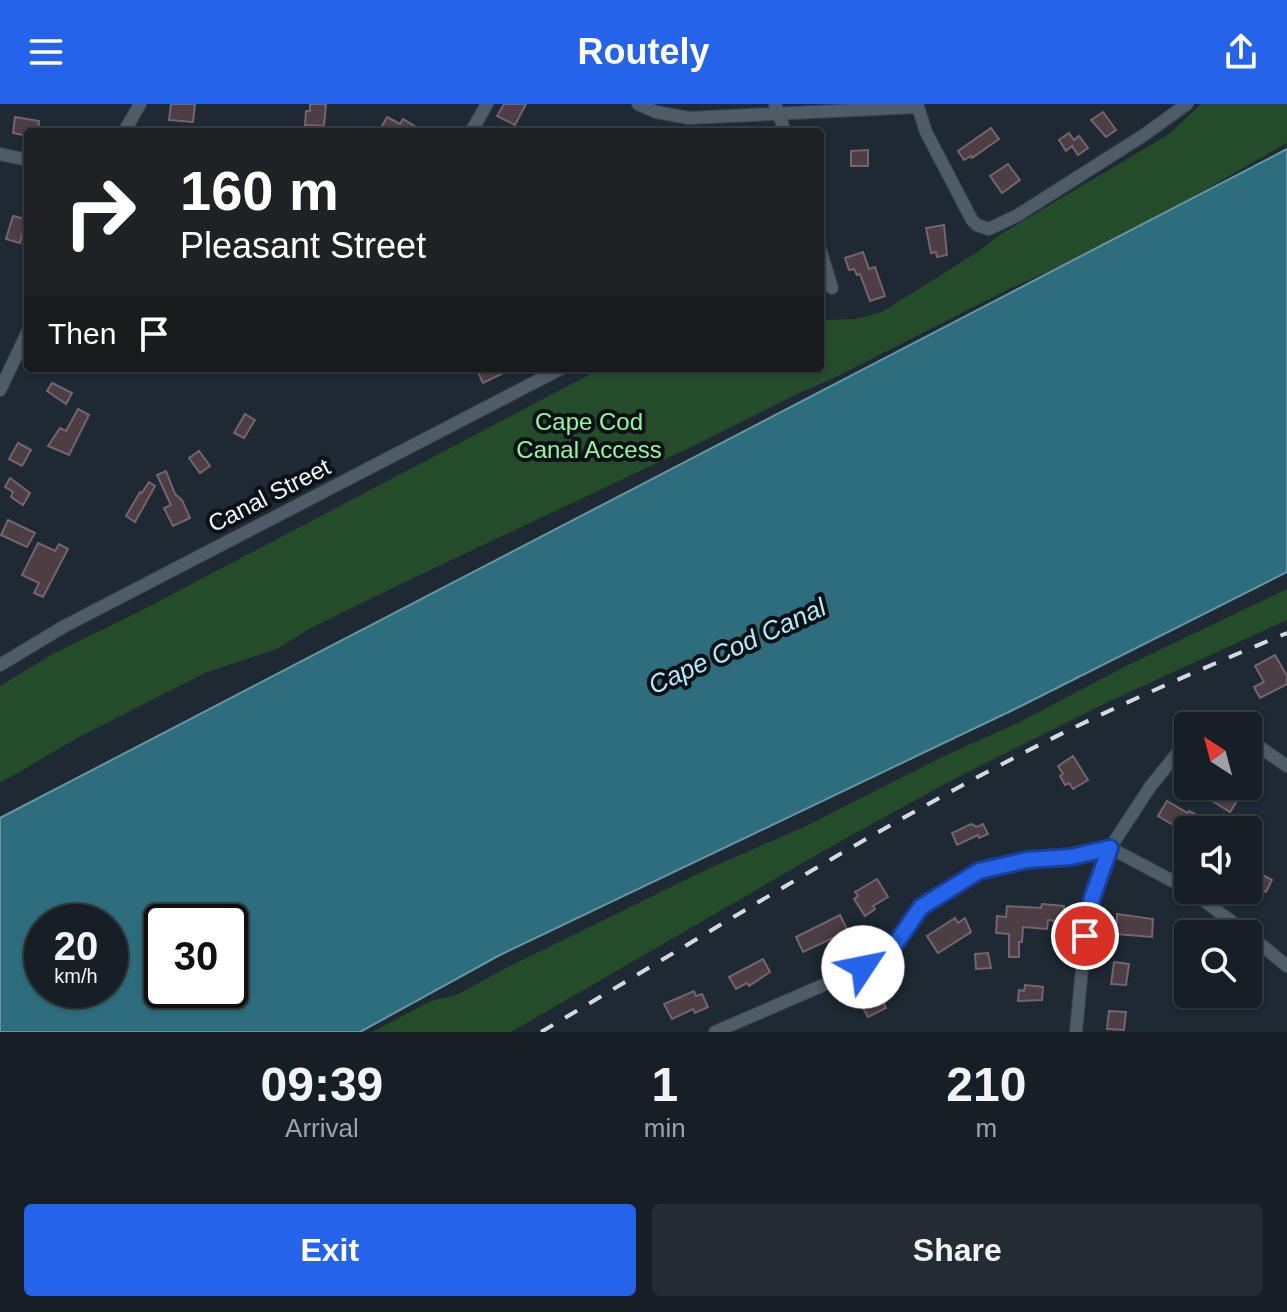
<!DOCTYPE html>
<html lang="en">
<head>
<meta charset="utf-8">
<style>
	:root { --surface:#161f26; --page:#232c32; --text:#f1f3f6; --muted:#9ea2a7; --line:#353d43; --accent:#2563eb }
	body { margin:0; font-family:Arial,sans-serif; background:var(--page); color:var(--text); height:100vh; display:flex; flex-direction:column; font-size:30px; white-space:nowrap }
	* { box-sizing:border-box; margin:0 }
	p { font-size:26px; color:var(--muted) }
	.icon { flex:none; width:44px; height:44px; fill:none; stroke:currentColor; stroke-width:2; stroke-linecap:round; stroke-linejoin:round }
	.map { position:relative; height:928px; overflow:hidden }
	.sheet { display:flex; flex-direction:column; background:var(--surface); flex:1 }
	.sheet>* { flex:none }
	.banner { position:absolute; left:24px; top:24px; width:800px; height:244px; border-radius:8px; box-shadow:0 2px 6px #0004,0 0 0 2px var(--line); background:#202124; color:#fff; overflow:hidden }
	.needle { width:52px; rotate:324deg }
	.buttons { position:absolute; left:1174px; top:608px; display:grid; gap:16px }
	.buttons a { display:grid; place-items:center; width:88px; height:88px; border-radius:8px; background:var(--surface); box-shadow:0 2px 6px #0004,0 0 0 2px var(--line); font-size:40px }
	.speed { position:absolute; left:24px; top:800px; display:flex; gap:16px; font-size:40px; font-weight:700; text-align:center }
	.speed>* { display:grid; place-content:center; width:104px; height:104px; border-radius:50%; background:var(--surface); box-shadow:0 2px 6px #0004,0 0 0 2px var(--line); line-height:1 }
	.speed small { font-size:20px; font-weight:400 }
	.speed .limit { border:4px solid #111; border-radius:12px; background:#fff; color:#111 }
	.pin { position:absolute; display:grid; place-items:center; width:68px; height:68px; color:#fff; margin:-34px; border:4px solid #fff; border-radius:50%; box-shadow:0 2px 8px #0007 }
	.me { position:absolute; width:88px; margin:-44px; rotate:56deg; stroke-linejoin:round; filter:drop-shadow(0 0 6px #0008) }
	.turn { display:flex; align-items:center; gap:28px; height:168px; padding:0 24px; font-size:36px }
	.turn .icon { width:104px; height:104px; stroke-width:2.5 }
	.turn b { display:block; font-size:56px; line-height:68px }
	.then { display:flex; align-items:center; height:76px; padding:0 24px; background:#0003; gap:16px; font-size:30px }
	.eta { display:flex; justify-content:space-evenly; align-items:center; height:136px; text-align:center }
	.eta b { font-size:48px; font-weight:700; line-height:56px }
	.cta { display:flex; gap:16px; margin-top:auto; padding:16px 24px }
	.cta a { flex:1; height:92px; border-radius:8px; background:var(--accent); color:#fff; font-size:32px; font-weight:700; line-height:92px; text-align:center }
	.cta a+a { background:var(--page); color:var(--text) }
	header { display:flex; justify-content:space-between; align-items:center; height:104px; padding:0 24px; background:var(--accent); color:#fff; font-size:36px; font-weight:700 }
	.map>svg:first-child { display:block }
</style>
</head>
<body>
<header><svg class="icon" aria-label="menu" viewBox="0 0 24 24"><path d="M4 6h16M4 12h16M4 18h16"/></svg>Routely<svg class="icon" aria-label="share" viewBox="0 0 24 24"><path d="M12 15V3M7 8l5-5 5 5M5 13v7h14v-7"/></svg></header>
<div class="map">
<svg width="1287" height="928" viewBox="0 0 1287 928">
	<rect width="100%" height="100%" fill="#1e2933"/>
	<g fill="#244c2b">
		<path d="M1201,0H1287V39L1151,117L1073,157L1011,184L832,275L801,288L693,342L409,476L309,525L277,545L207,568L79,633L0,679V582L51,551L150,502L602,264H820V223L825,220V216L855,215L882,208L976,149L1001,130L1169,30Z"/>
		<path d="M1287,485V516L1108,598L958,673L839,738L511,928H372L431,897L457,891L504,865L710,764L806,722L944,652L1020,618L1128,561Z"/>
	</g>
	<path fill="#2d6d7d" stroke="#6796a3" stroke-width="2" fill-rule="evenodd" d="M1287,45V468L1017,604L498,852L360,928H0V714ZM42,818H110V886H42ZM162,818H230V886H162Z"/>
	<g fill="#4d3e46" stroke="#74646d" stroke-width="2">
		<path d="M171,0H195L193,18L169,16Z"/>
		<path d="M310,0H326L324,22L305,21L306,7H310Z"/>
		<path d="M504,0H526L515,21L497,12Z"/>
		<path d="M1103,8L1116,26L1106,33L1091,16Z"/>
		<path d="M15,13L39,17L38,28H28V32L13,29Z"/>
		<path d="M387,13L400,20L403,15L424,28H392L382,22Z"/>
		<path d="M991,24L999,35L972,54L971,52L964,56L958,47Z"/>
		<path d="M1069,29L1074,36L1079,32L1088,44L1078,51L1072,42L1066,47L1059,36Z"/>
		<path d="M868,46V62H851V47Z"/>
		<path d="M1008,60L1020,76L1002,89L990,72Z"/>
		<path d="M13,112L26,115L20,139L6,135Z"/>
		<path d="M944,121L947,151L937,153L936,148L931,149L926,124Z"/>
		<path d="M863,148L869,165L875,163L885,192L870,197L860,170L857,171L854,165L849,166L845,154Z"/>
		<path d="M476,264H514L483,279Z"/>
		<path d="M52,279L72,289L66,300L47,287Z"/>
		<path d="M78,305L89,311L69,351L48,342L60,324L66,327Z"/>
		<path d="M245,310L255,316L244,334L234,329Z"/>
		<path d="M18,339L31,346L22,362L9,355Z"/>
		<path d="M199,347L210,362L200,369L189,354Z"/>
		<path d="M166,367L175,390L182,396L190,414L173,422L164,404L171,401L157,371Z"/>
		<path d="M10,374L30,389L23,401L11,393L13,388L5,383Z"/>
		<path d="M149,378L155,382L135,418L126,412L140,388L142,389Z"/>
		<path d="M8,416L35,429L27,443L1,431Z"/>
		<path d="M38,439L55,447L59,440L68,445L43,493L34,489L39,479L22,471Z"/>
		<path d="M1275,551L1287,572V580L1260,594L1254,583L1264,578L1255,562Z"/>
		<path d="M1073,652L1088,676L1073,685L1069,679L1065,681L1060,672L1063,670L1058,662Z"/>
		<path d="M1225,682H1240L1232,694L1237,697L1230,708L1211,696Z"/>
		<path d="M1167,697L1188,709L1189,707L1199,712L1191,726H1188V730L1158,712Z"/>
		<path d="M971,720L977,723L983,720L988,730L979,734L978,731L957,741L952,729Z"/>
		<path d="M1248,769L1258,774L1261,770L1272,776L1266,788L1255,782L1248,795Z"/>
		<path d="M877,775L888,793L873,802L875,805L865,812L854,795L858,792L855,788Z"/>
		<path d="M1042,800L1064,802L1062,818L1048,816L1047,825L1023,823L1022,838H1019V853H1009V830L996,829L997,812L1006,813L1007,802L1041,804Z"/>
		<path d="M1117,810L1153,815L1152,833L1116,830Z"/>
		<path d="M840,811L848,827L803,848L796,833Z"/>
		<path d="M955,814L958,819L965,814L971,828L938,849L927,832Z"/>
		<path d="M988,849L991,864L976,865L975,850Z"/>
		<path d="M763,855L770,868L749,882L747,879L736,885L729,873Z"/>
		<path d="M1114,858L1129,860L1126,881L1111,880Z"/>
		<path d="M1025,881L1043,883L1042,896L1018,897L1019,886L1024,887Z"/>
		<path d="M694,887L696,892L702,890L708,903L695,909L693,905L672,915L664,900Z"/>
		<path d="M879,890L886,904L868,913L860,899Z"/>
		<path d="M1109,907L1126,908L1124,926L1107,925Z"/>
	</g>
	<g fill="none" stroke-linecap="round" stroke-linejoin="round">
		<g stroke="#3a444c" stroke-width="14">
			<g id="minor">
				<path d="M638,0L656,8L689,14L917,3"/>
				<path d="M775,0L785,28"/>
				<path d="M917,0L926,28L972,116L977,121L989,125L1018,111L1144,31L1187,0"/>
				<path d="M124,28L140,0"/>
				<path d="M471,28L487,0"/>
				<path d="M0,50L28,56"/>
				<path d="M820,145L832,184"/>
				<path d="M0,286L28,227"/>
				<path d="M0,561L63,523L562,264"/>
				<path d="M1205,622L1212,620L1228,622"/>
				<path d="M1248,635L1287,662"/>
				<path d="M1190,786L1248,830"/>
				<path d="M1248,830L1287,862"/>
				<path d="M715,928L879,857L893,844L921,803L979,767L1027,756L1071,753L1110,744L1188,785"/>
				<path d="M1076,928L1085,832L1092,794L1110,744L1150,683L1188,636"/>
			</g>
		</g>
		<use href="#minor" stroke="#4f5b66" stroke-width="12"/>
		<path stroke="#d3dbe2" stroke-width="4" stroke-dasharray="14 14" stroke-linecap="butt" d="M541,928C706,831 868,728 1039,641C1120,600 1203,564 1287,529"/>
	</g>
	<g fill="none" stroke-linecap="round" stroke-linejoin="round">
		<g stroke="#184099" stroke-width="20">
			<path id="route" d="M863,863L887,852L921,803L979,767L1027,756L1071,753L1110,744L1092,794L1085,832"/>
		</g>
		<use href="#route" stroke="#2563eb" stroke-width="14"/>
	</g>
	<g text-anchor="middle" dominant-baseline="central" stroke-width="8" stroke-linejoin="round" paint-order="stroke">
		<g font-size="24" fill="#94f5a3" stroke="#0c1115">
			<text x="589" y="317">Cape Cod<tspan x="589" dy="28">Canal Access</tspan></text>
		</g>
		<g font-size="24" fill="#eff6fd" stroke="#0c1115">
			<text transform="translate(269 391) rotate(-27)">Canal Street</text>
		</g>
		<g font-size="26" font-style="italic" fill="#b4eaf9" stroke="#0c1115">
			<text transform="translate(737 542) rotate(-25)">Cape Cod Canal</text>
		</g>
	</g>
</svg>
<div class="buttons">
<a><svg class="needle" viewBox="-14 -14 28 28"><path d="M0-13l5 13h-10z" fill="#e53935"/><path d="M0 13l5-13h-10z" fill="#9ea2a7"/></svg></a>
<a><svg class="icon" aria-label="sound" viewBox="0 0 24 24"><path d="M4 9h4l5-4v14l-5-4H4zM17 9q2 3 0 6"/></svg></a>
<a><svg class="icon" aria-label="search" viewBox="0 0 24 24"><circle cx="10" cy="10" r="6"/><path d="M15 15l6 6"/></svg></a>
</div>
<div class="speed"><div>20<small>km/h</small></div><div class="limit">30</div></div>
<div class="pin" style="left:1085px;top:832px;background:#d93025"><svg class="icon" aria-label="arrive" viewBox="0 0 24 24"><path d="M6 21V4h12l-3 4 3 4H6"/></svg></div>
<svg class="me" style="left:863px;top:863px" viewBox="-20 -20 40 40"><circle r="19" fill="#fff"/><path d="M0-13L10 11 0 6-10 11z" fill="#2563eb"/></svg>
<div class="banner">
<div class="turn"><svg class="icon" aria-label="right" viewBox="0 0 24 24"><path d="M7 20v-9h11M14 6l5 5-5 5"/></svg><div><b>160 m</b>Pleasant Street</div></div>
<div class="then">Then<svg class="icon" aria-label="arrive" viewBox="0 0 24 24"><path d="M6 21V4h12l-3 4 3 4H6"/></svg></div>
</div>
</div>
<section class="sheet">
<div class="eta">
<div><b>09:39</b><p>Arrival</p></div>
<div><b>1</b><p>min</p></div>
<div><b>210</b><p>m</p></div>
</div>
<div class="cta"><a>Exit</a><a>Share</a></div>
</section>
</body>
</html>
